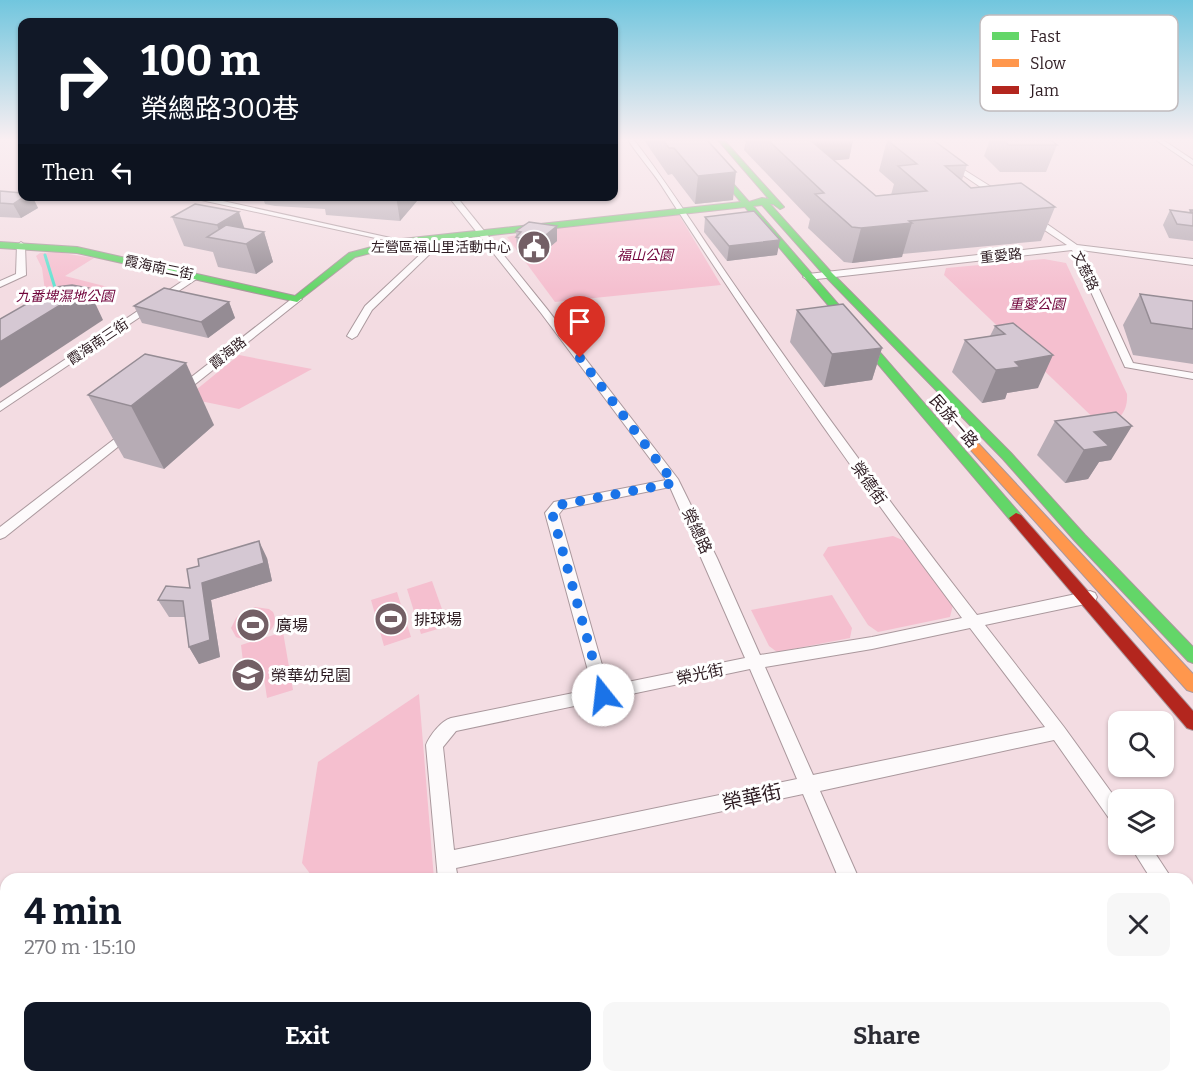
<!DOCTYPE html>
<html lang="en">
<head>
<meta charset="utf-8">
<style>
	:root { --surface:#fff; --page:#f7f7f7; --text:#2b2b33; --muted:#7c7c81; --accent:#111827 }
	body { margin:0; font-family:Bitter,"Noto Sans TC",serif; background:var(--page); color:var(--text); height:100vh; display:flex; flex-direction:column; font-size:22px; white-space:nowrap }
	* { box-sizing:border-box; margin:0 }
	p { font-size:20px; color:var(--muted) }
	.icon { flex:none; width:33px; height:33px; fill:none; stroke:currentColor; stroke-width:2; stroke-linecap:round; stroke-linejoin:round }
	.map { position:relative; flex:1; overflow:hidden }
	.details { position:absolute; left:0px; top:873px; width:1194px; height:210px; display:flex; flex-direction:column; background:var(--surface); border-radius:18px 18px 0 0; box-shadow:0 2px 4px #0004 }
	.details>* { flex:none }
	.hud { position:absolute; left:18px; top:18px; width:600px; height:183px; border-radius:12px; box-shadow:0 2px 4px #0004; background:#111827; color:#fff; overflow:hidden }
	.buttons { position:absolute; left:1108px; top:711px; display:grid; gap:12px }
	.buttons a { display:grid; place-items:center; width:66px; height:66px; border-radius:12px; background:var(--surface); box-shadow:0 2px 4px #0004; font-size:30px }
	.pin { position:absolute; display:grid; place-items:center; width:51px; height:51px; color:#fff; margin:-62px -26px; border-radius:50% 50% 50% 0; rotate:-45deg; box-shadow:0 0 6px #0007 }
	.pin .icon { rotate:45deg }
	.me { position:absolute; width:66px; margin:-33px; rotate:344deg; stroke-linejoin:round; filter:drop-shadow(0 0 4px #0008) }
	.turn { display:flex; align-items:center; gap:21px; height:126px; padding:0 24px; font-size:27px }
	.turn .icon { width:78px; height:78px; stroke-width:2.5 }
	.turn b { display:block; font-size:42px; line-height:51px }
	.then { display:flex; align-items:center; height:57px; padding:0 24px; background:#0003; gap:12px; font-size:22px }
	.round { display:grid; place-items:center; flex:none; width:63px; height:63px; border-radius:12px; background:var(--page) }
	.headline { display:flex; align-items:center; justify-content:space-between; height:102px; padding:0 24px }
	h1 { font-size:36px; font-weight:700; line-height:45px; color:var(--accent) }
	.button { display:flex; gap:12px; margin-top:auto; padding:12px 24px }
	.button a { flex:1; height:69px; border-radius:12px; background:var(--accent); color:#fff; font-size:24px; font-weight:700; line-height:69px; text-align:center }
	.button a+a { background:var(--page); color:var(--text) }
	.map>svg:first-child { display:block }
</style>
</head>
<body>
<div class="map">
<svg width="1193" height="1083" viewBox="0 0 1193 1083">
	<rect width="100%" height="100%" fill="#f3dce2"/>
	<g fill="#f5bfcf">
		<path d="M678,213L721,285L555,302L507,237L560,226Z"/>
		<path d="M56,252L94,258L65,276L112,288L78,310L46,298L42,268L36,256L40,253Z"/>
		<path d="M1044,259L1066,263L1127,394C1128,412 1119,420 1104,428L944,275L946,268Z"/>
		<path d="M239,355L312,369L239,409L186,398Z"/>
		<path d="M893,536L907,542L953,605L950,617L878,632L868,625L823,555L828,547Z"/>
		<path d="M432,581L448,626L421,634L407,589Z"/>
		<path d="M397,592L411,637L384,646L371,600Z"/>
		<path d="M832,595L852,628L850,638L777,652L769,646L751,610Z"/>
		<path d="M255,607L269,609L273,612C283,633 251,644 236,637L231,628L236,618L241,613Z"/>
		<path d="M283,632L293,690L267,698L262,665L244,670L241,645Z"/>
		<path d="M419,694L434,879H314L302,863L318,762Z"/>
		<path d="M249,1077H392L371,1083H243Z"/>
	</g>
	<g fill="none" stroke-linecap="round" stroke-linejoin="round">
		<path stroke="#5fe2d0" stroke-width="3" d="M45,255L56,291"/>
		<g stroke="#aa989d" stroke-width="2">
			<g id="street">
				<path d="M628,140H634C672,189 704,242 740,293C816,402 895,510 977,615L1090,591L1095,593L1097,597L1095,601L1090,603L985,625L1064,727L1119,803V827L1113,824L1054,740L820,791L859,879H839L803,794L456,868L458,879H438L426,745C430,735 441,721 451,718L593,689L545,513L554,502L559,501L666,480L541,313L448,196H456L547,309L678,479L717,558L760,655L872,637L962,618C858,479 759,337 665,191C654,173 639,157 628,140ZM670,487L745,658L608,686L559,514L563,509ZM970,628L1045,727L813,775L765,667L872,649ZM750,669L797,779L454,850L443,747L456,731Z"/>
				<path d="M921,140H927L942,156L1004,195V199H998L938,158Z"/>
				<path d="M1156,140H1163L1193,160V165Z"/>
				<path d="M183,196H200L436,248L372,310L357,336L352,339L347,336L365,306L426,249Z"/>
				<path d="M1028,215H1034L1077,245L1193,259V265L1081,250L1133,363L1193,373V379L1125,367L1072,250L808,280L803,277L808,274L1067,245L1028,219Z"/>
				<path d="M21,242L25,245L26,275L0,287V281L16,274L17,245Z"/>
				<path d="M193,274L201,276L0,411V403Z"/>
				<path d="M294,297L302,299L184,393H176V389Z"/>
				<path d="M130,427L136,431L134,434L5,537L0,539V527Z"/>
				<path d="M1129,844H1149L1172,879H1151Z"/>
				<path d="M1188,905L1193,907V932L1188,930Z"/>
				<path d="M455,1077H477L478,1083H456Z"/>
				<path d="M928,1077H951L953,1083H930Z"/>
			</g>
		</g>
		<g stroke="#aa989d" stroke-width="2">
			<path id="fast" d="M689,140H695L749,202L762,198L769,199L718,140H724L784,207L780,209L773,204H770L832,273L1011,453L1085,535L1193,647V663L1188,661L1075,541L1003,459L826,277L762,205L753,206L1021,515L1023,518L1021,521H1011L745,207L402,245L355,257L297,302L77,253L0,248V242L77,247L295,296L349,253L402,239L741,202Z"/>
		</g>
		<g stroke="#aa989d" stroke-width="2">
			<path id="slow" d="M973,441L977,442L1193,674V692L1187,690L969,448L967,445Z"/>
		</g>
		<g stroke="#aa989d" stroke-width="2">
			<path id="jam" d="M1016,513L1021,515L1193,711V730L1187,728L1011,521L1009,518Z"/>
		</g>
		<use href="#street" fill="#fdfafb" fill-rule="evenodd"/>
		<use href="#fast" fill="#63d668" fill-rule="evenodd"/>
		<use href="#slow" fill="#ff974d" fill-rule="evenodd"/>
		<use href="#jam" fill="#b3261e" fill-rule="evenodd"/>
	</g>
	<g fill="#b7acb5">
		<path d="M644,140H707L733,200L695,204L672,174L668,175Z"/>
		<path d="M746,140H853L849,159L834,160L876,196L891,195L894,184L879,171L887,140L967,165L962,180L971,188L1055,207L1041,241L902,254V257L852,263L844,262L808,228L810,219L744,150Z"/>
		<path d="M990,140H1051L1057,145L1046,172H1000L984,156Z"/>
		<path d="M0,191L22,196H32L38,208L21,218L0,217Z"/>
		<path d="M224,196H417V201L400,221L326,215L325,209L275,206L265,204L264,201L227,199L226,197Z"/>
		<path d="M1170,210L1189,212L1190,210H1193V241L1169,238L1163,225Z"/>
		<path d="M172,217L264,232L273,262L256,274L218,267L213,252L184,246Z"/>
		<path d="M705,217L777,255L727,261L704,232Z"/>
		<path d="M557,226V241L538,257L517,252L516,231Z"/>
		<path d="M1140,294L1193,301V364L1133,355L1123,325Z"/>
		<path d="M229,302L235,318L208,338L142,323L134,306Z"/>
		<path d="M797,310L882,348L872,380L824,387L790,342Z"/>
		<path d="M1013,323L1038,388L1007,393L1005,399L982,403L952,372L965,340L990,336L995,326Z"/>
		<path d="M88,395L214,425L164,469L124,458Z"/>
		<path d="M1055,421L1111,460L1099,462L1088,479L1065,483L1037,455Z"/>
		<path d="M267,558L272,581L211,600L220,657L199,664L189,647L185,617H169L158,600Z"/>
	</g>
	<g fill="#958c94">
		<path d="M801,140H853L849,159L797,164Z"/>
		<path d="M736,172L733,200L695,204L698,176Z"/>
		<path d="M25,196H32L38,208L21,218L13,204Z"/>
		<path d="M396,196H417V201L400,221Z"/>
		<path d="M239,212L249,242L222,239L217,225Z"/>
		<path d="M912,223L902,257L852,263L861,228Z"/>
		<path d="M557,226V241L538,257L537,242Z"/>
		<path d="M264,232L273,262L256,274L246,244Z"/>
		<path d="M780,240L777,255L727,261L729,246Z"/>
		<path d="M88,288L103,320L0,388V342Z"/>
		<path d="M229,302L235,318L208,338L201,322Z"/>
		<path d="M882,348L872,380L824,387L832,354Z"/>
		<path d="M1053,355L1038,388L1007,393L1005,399L982,403L996,370L1015,362Z"/>
		<path d="M186,363L214,425L164,469L131,406Z"/>
		<path d="M1132,426L1111,460L1099,462L1088,479L1065,483L1094,432Z"/>
		<path d="M259,541L267,558L272,581L211,600L220,657L199,664L189,647L202,583Z"/>
		<path d="M0,975L6,978V990L0,980Z"/>
		<path d="M6,1035V1077H24L28,1083H0V1040Z"/>
	</g>
	<g fill="#d5c8d3" stroke="#958c94" stroke-width="1.5">
		<path d="M663,140H707L736,172L698,176L674,148H669Z"/>
		<path d="M768,140H810L876,196L927,191L898,166L917,164L887,140H933L967,165L945,166L971,188L1021,183L1055,207L909,221L912,223L861,228L852,227L815,194L824,193Z"/>
		<path d="M1003,140H1051L1057,145H1009Z"/>
		<path d="M0,191L22,193V196H25L13,204L0,203Z"/>
		<path d="M195,204L239,212L217,225L172,217Z"/>
		<path d="M1170,210L1192,213L1190,210H1193V226L1177,224Z"/>
		<path d="M754,211L780,240L729,246L705,217Z"/>
		<path d="M529,222L557,226L537,242L516,237L521,232L516,231Z"/>
		<path d="M226,225L264,232L246,244L207,237Z"/>
		<path d="M72,285L88,288L0,342V319L56,287Z"/>
		<path d="M164,288L229,302L201,322L134,306Z"/>
		<path d="M1140,294L1193,301V329L1151,323Z"/>
		<path d="M843,304L882,348L832,354L797,310Z"/>
		<path d="M1013,323L1053,355L1015,362L1020,367L996,370L965,340L1005,334L995,326Z"/>
		<path d="M145,354L186,363L131,406L88,395Z"/>
		<path d="M1116,412L1132,426L1094,432L1109,446L1084,450L1055,421Z"/>
		<path d="M259,541L264,563L202,583L210,640L189,647L183,601L158,600L166,586L190,588L187,569L199,566L198,559Z"/>
		<path d="M0,980L6,990V1035L0,1040Z"/>
	</g>
	<linearGradient id="sky" x2="0" y2="1"><stop stop-color="#71c6de"/><stop offset="0.48" stop-color="#faeff2"/><stop offset="1" stop-color="#faeff2" stop-opacity="0"/></linearGradient>
	<rect width="1193" height="291" fill="url(#sky)"/>
	<g fill="none" stroke-linecap="round" stroke-linejoin="round">
		<path stroke="#1a73e8" stroke-width="10" stroke-dasharray="0 18" d="M580,358L674,483L559,505L552,513L603,695"/>
	</g>
	<defs>
		<g id="civic-disc" transform="scale(1.725)"><circle r="9.5" fill="#735f65" stroke="#fff"/><path d="M-.6-6.5H3V-4.5H.6V-3L4-1V1h2V6H-6V1h2V-1L-.6-3ZM-1.2 2.5V6h2.4V2.5Z" fill="#fff"/></g>
		<g id="stadium-disc" transform="scale(1.725)"><circle r="9.5" fill="#735f65" stroke="#fff"/><path d="M0-5a6.5 5 0 1 0 0 10a6.5 5 0 1 0 0-10ZM-3.5-1.8h7v3.6h-7Z" fill="#fff"/></g>
		<g id="school-disc" transform="scale(1.725)"><circle r="9.5" fill="#735f65" stroke="#fff"/><path d="M0-5L7-2L0 1L-7-2ZM-4 1L0 2.5L4 1V4Q0 6-4 4Z" fill="#fff"/></g>
	</defs>
	<g fill-rule="evenodd">
		<use href="#civic-disc" x="534" y="247"/>
		<use href="#stadium-disc" x="391" y="619"/>
		<use href="#stadium-disc" x="253" y="625"/>
		<use href="#school-disc" x="248" y="675"/>
	</g>
	<g text-anchor="middle" dominant-baseline="central" stroke-width="6" stroke-linejoin="round" paint-order="stroke">
		<g font-size="14" fill="#2e1c22" stroke="#fff" text-anchor="end">
			<text x="511" y="247">左營區福山里活動中心</text>
		</g>
		<g font-size="14" font-style="italic" fill="#71043b" stroke="#fff">
			<text x="645" y="255">福山公園</text>
			<text x="65" y="296">九番埤濕地公園</text>
			<text x="1037" y="304">重愛公園</text>
		</g>
		<g font-size="14" fill="#2e1c22" stroke="#fff">
			<text transform="translate(1001 256) rotate(-6)">重愛路</text>
			<text transform="translate(159 268) rotate(12)">霞海南二街</text>
			<text transform="translate(1085 271) rotate(64)">文慈路</text>
			<text transform="translate(98 342) rotate(-34)">霞海南三街</text>
			<text transform="translate(228 353) rotate(-38)">霞海路</text>
		</g>
		<g font-size="16" fill="#2e1c22" stroke="#fff">
			<text transform="translate(954 421) rotate(49)">民族一路</text>
			<text transform="translate(869 483) rotate(55)">榮德街</text>
			<text transform="translate(697 531) rotate(65)">榮總路</text>
			<text transform="translate(700 674) rotate(-12)">榮光街</text>
		</g>
		<g font-size="16" fill="#2e1c22" stroke="#fff" text-anchor="start">
			<text x="414" y="619">排球場</text>
			<text x="276" y="625">廣場</text>
			<text x="271" y="675">榮華幼兒園</text>
		</g>
		<g font-size="20" fill="#2e1c22" stroke="#fff">
			<text transform="translate(752 797) rotate(-12)">榮華街</text>
		</g>
	</g>
	<rect x="980" y="15" width="198" height="96" rx="9" fill="#fff" stroke="#c0bbbd" stroke-width="1.5"/>
	<rect x="992" y="32" width="27" height="8" fill="#63d668"/>
	<rect x="992" y="59" width="27" height="8" fill="#ff974d"/>
	<rect x="992" y="86" width="27" height="8" fill="#b3261e"/>
	<g font-size="16" fill="#2e1c22">
		<text x="1030" y="42">Fast</text>
		<text x="1030" y="69">Slow</text>
		<text x="1030" y="96">Jam</text>
	</g>
</svg>
<div class="buttons">
<a><svg class="icon" aria-label="search" viewBox="0 0 24 24"><circle cx="10" cy="10" r="6"/><path d="M15 15l6 6"/></svg></a>
<a><svg class="icon" aria-label="layers" viewBox="0 0 24 24"><path d="M12 4l9 5-9 5-9-5zM3 14l9 5 9-5"/></svg></a>
</div>
<div class="pin" style="left:580px;top:358px;background:#d93025"><svg class="icon" aria-label="arrive" viewBox="0 0 24 24"><path d="M6 21V4h12l-3 4 3 4H6"/></svg></div>
<svg class="me" style="left:603px;top:695px" viewBox="-20 -20 40 40"><circle r="19" fill="#fff"/><path d="M0-13L10 11 0 6-10 11z" fill="#1a73e8"/></svg>
<div class="hud">
<div class="turn"><svg class="icon" aria-label="right" viewBox="0 0 24 24"><path d="M7 20v-9h11M14 6l5 5-5 5"/></svg><div><b>100 m</b>榮總路300巷</div></div>
<div class="then">Then<svg class="icon" aria-label="left" viewBox="0 0 24 24"><path d="M17 20v-9H6M10 6l-5 5 5 5"/></svg></div>
</div>
<section class="details">
<div class="headline"><div><h1>4 min</h1><p>270 m · 15:10</p></div><a class="round"><svg class="icon" aria-label="close" viewBox="0 0 24 24"><path d="M6 6l12 12M18 6L6 18"/></svg></a></div>
<div class="button"><a>Exit</a><a>Share</a></div>
</section>
</div>
</body>
</html>
